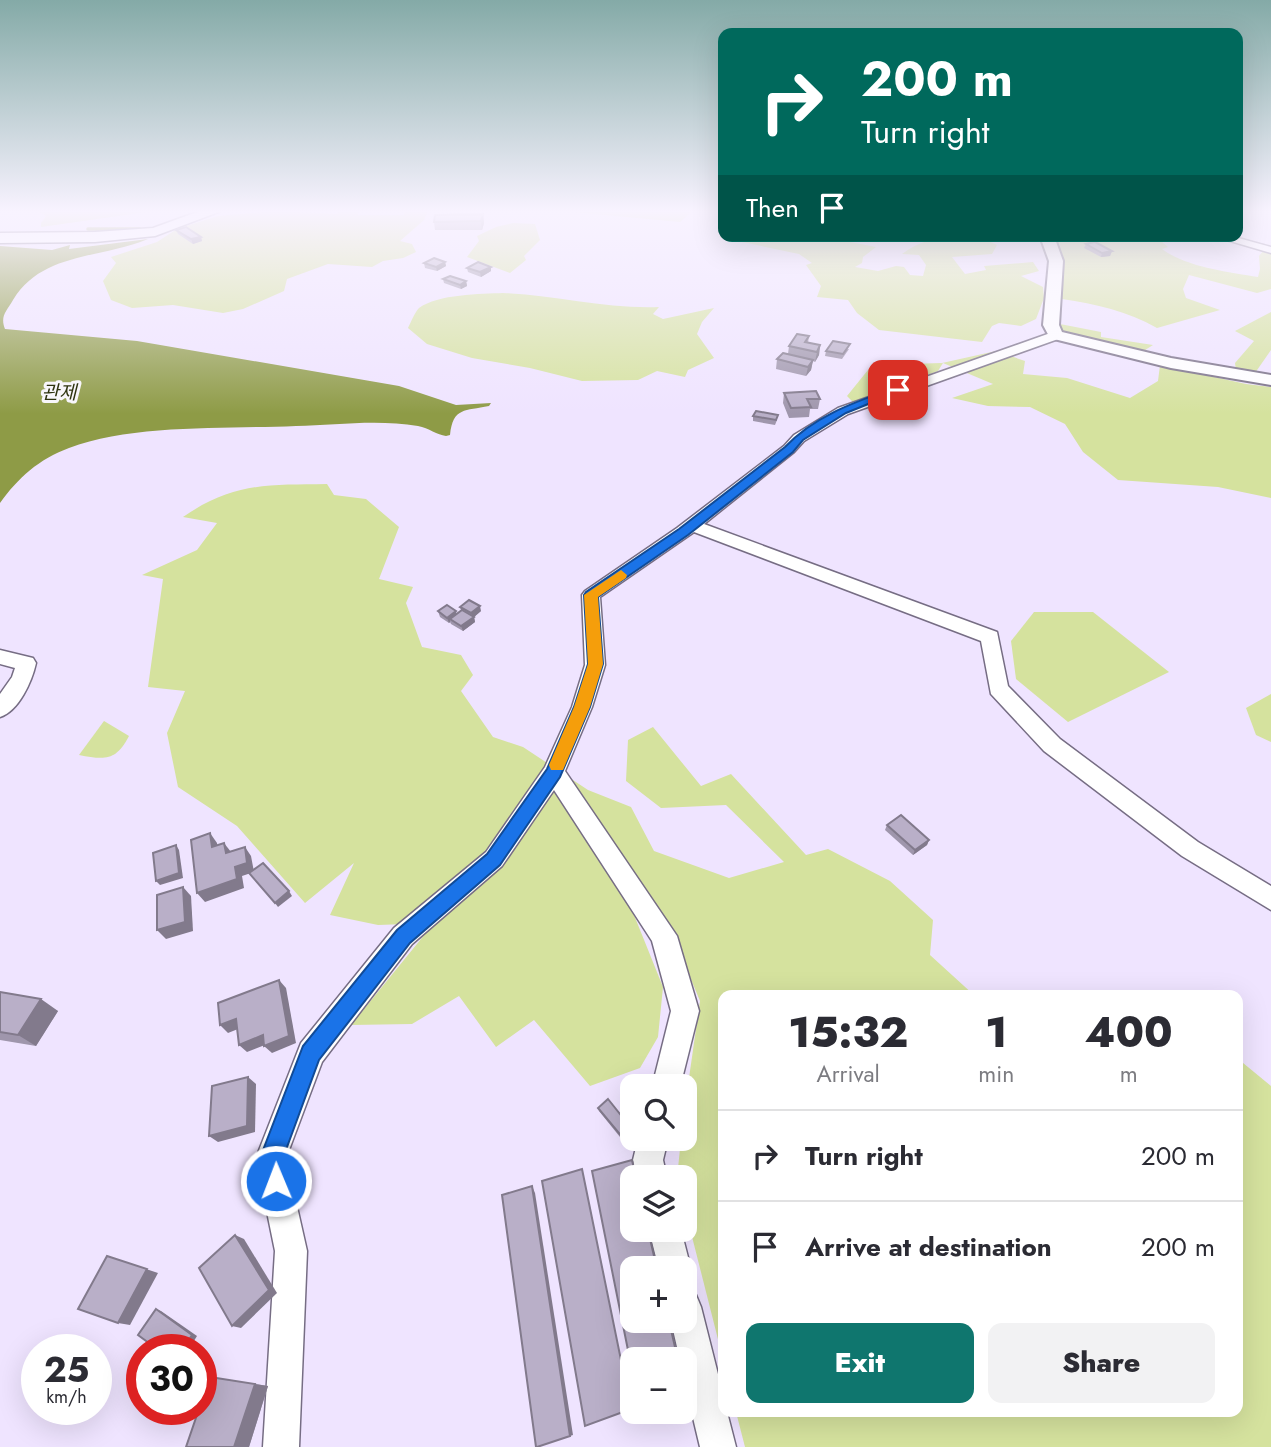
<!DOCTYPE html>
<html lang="en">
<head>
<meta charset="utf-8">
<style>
	:root { --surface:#fff; --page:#f2f2f3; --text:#2b2b33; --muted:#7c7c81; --line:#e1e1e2; --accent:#0f766e }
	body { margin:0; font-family:Jost,"Noto Sans KR",sans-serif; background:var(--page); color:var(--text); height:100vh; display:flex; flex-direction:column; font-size:26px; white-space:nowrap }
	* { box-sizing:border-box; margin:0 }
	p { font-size:23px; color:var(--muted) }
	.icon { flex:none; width:38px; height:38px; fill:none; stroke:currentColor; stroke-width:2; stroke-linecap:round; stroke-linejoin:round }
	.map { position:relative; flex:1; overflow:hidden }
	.side { position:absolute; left:718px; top:990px; width:525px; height:427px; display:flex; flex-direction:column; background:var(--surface); border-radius:14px; box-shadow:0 7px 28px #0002 }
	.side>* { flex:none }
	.banner { position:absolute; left:718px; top:28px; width:525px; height:214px; border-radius:14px; box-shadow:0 7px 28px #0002; background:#00695c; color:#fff; overflow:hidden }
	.tools { position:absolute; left:620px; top:1074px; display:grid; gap:14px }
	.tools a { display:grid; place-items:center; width:77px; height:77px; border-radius:14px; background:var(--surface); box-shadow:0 7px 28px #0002; font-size:35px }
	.speed { position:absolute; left:21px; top:1334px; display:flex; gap:14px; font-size:35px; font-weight:700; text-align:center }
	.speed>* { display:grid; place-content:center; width:91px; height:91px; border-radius:50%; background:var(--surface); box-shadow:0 7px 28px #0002; line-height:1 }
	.speed small { font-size:18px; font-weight:400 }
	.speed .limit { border:10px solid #d22; background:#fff; color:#111 }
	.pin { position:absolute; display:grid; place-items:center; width:60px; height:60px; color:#fff; margin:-30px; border-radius:14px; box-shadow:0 4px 10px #0006 }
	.me { position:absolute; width:77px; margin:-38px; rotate:359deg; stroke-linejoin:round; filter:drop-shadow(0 0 5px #0008) }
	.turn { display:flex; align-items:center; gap:24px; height:147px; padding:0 28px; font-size:32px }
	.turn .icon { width:91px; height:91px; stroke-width:2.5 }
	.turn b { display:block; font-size:49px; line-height:60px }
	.then { display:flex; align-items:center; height:66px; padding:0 28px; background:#0003; gap:14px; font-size:26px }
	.eta { display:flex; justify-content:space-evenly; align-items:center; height:119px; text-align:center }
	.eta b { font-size:42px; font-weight:800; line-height:49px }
	.button { display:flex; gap:14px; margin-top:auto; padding:14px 28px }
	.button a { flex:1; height:80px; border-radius:14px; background:var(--accent); color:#fff; font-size:28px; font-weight:800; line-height:80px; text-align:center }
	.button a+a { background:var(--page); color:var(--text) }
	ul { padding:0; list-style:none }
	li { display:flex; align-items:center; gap:21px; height:91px; padding:0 28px; border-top:2px solid var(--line) }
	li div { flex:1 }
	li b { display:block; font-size:26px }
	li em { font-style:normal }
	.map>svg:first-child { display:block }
</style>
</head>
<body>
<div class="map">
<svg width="1271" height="1447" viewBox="0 0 1271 1447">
	<rect width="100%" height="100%" fill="#efe4ff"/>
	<g fill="#d5e29e">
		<path d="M39,211H153L41,227V223L46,216Z"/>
		<path d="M275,211L337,214L338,211H358V215H404L405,211H428L424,220L400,241L412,244L416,252L403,258L383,261L372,267L328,264L287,279L284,291L243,309L223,313L173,305L132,308L111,300L103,281L116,263L111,257L157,242L177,229L218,216Z"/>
		<path d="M562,211H690L691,212L680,222Z"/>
		<path d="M513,223L535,224L540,240L524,256L526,260L510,273L467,257L479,241L477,236L496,227Z"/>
		<path d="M723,234L819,236L876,247L863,257L862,263L855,267L878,271L896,266L904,267L910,275L923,276L926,265L919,255L902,254C929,234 967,229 997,245L992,254L952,257L965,274L986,270L984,266L1033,262L1039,271L1021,276L1043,287L1044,298L1036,319L1021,326L999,323L992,326L982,342L879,330L857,313L848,300L817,297L821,286L806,265L812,263L799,254L719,237Z"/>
		<path d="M1053,236H1155L1168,247L1162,249C1186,267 1228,272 1258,277L1260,269L1259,256L1263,251L1271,253V289L1257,293L1189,275L1183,289L1186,298L1220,310L1157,328C1127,311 1096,304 1062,299L1060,245Z"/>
		<path d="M503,293C555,295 606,309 659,307L653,314L663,319L714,308L702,322L697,334L714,358L688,370L685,377L657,371L638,380L582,381L530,368L472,358L427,344L408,328C411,322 415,312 419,308C438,294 481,294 503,293Z"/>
		<path d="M1271,312V350L1255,373L1236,370L1235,363L1254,341L1235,331Z"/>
		<path d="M1060,324L1101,332V337L1153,345L1142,352L1062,332Z"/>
		<path d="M996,351L1025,361L1023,374L1067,378L1130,398L1158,381L1160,365L1246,384L1271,387V498L1218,487L1118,480L1083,452L1065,424L1030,407L988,406L952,398L993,384L943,363L938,371L854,403L847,396L872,365L942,363Z"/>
		<path d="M327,484L334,495L366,499L399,527L379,579L413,587L406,603L422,647L461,655L473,675L461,691L493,737L523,747L588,790L631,807L654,851L729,878L784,862L726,805L661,808L626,781L628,740L653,727L701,786L731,774L806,855L828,849L890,881L933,920L930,955L975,996H723V1359L684,1205V1178H677L681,1139H684V1113L700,1001L666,919L637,883L632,910L663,987L658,1037L640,1068L590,1086L534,1020L496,1047L459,996L412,1024L351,1025L434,923L378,925L330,915L354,863L305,903L237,826L178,787L167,733L185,691L148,687L163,579L142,575L197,550L217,523L183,517C234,482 268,485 327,484Z"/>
		<path d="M1034,612H1093L1169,672L1068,722L1016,679L1011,641Z"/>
		<path d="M1271,694V742L1256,735L1246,708Z"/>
		<path d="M104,721L129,736C116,761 105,760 79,755Z"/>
		<path d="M1237,1058L1271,1086V1447H745L736,1412H1237Z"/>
	</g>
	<path fill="#8e9b46" d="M148,239C100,259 42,252 13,300C6,312 0,316 5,329L137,341L399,386L456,405L491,403L489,406C465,411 453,407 450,435L446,436C437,435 429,428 418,426C378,419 335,425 296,426C227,429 133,424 69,448C39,459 18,478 0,503V246L52,250L70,245L69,249Z"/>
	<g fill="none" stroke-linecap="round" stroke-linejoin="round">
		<path stroke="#8e9b46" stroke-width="3.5" d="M88,229H140"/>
		<g stroke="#766d84" stroke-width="3">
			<g id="minor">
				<path d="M1213,236H1231L1271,247V253Z"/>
				<path d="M1056,331L1062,335L1061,338L848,414L804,441L794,452L704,524L997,632L1008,686L1060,739L1198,842L1271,886V910L1182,856L1044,751L991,694L981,641L694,532L600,597L605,665L592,707L565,771L677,936L699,1011L680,1087H652L671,1011L652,941L554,790L502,866L412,944L322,1062L286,1158L307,1251L299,1447H263L275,1251L256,1158L301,1043L394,928L486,852L545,767L572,707L585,665L582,595L585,591L677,528L784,446L794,435L838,408Z"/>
				<path d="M0,650L33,658L36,663C32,681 19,711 0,717V694L12,677L15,668L0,664Z"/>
				<path d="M638,1139H668L663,1160L667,1178H637L633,1160Z"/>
				<path d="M649,1230H681L691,1269L687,1281H684V1269H659Z"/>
				<path d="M684,1290L696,1295L701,1307L723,1394V1412H727L736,1447H700L684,1380V1360H680L671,1321H684Z"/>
			</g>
		</g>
		<g stroke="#766d84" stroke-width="4">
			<path id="tertiary" d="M1040,236H1054L1063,261L1059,325L1062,332L1171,358L1271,375V385L1171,368L1050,338L1043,325L1049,261Z"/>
		</g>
		<g stroke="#766d84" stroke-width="3">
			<path id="secondary" d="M200,211H221L155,236L95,242L0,243V233L95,232L153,228Z"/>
		</g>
		<use href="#minor" fill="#fff" fill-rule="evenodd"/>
		<use href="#tertiary" fill="#fff" fill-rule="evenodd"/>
		<use href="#secondary" fill="#fff" fill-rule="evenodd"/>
	</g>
	<g fill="#9f96ac">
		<path d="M483,214L484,223L482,230H435L434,222Z"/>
		<path d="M176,230L201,237L202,241L193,244L178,234Z"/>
		<path d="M1086,244L1112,251L1110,256L1101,257L1084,248Z"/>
		<path d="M445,262L446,266L437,271L425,268L424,263Z"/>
		<path d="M491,267V271L481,277L468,272L467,268Z"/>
		<path d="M443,279L466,281L467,286L461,289L444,283Z"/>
		<path d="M809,336L808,343L820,345L819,355L815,362L813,361L811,370L806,376L776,369L777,359L788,354L789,346Z"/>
		<path d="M849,349L842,359L825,356L826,351Z"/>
		<path d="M784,393L820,399L818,409H810L809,417L789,418L783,403Z"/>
		<path d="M753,416L777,420L775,425L753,421Z"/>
		<path d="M460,607L481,611L474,617L475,622L463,631L451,624L450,622L449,623L440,617L438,611L457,614L461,610Z"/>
		<path d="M887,825L929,840L927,845L913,855L885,830Z"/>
		<path d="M0,992L58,1011L36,1046L0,1040Z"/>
		<path d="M630,1104L628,1147L599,1111L598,1108L620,1114Z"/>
		<path d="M210,1377L268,1386L249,1447Z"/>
	</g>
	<g fill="#827a8c">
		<path d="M483,214L484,223L482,230L481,221Z"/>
		<path d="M201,237L202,241L193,244L191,239Z"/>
		<path d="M1112,251L1110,256L1101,257L1102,253Z"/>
		<path d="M445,262L446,266L437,271L436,267Z"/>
		<path d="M491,267V271L481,277L480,272Z"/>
		<path d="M466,281L467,286L461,289L460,285Z"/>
		<path d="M820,345L819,355L815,362L817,352Z"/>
		<path d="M813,360L811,370L806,376L808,367Z"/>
		<path d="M480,606L481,611L474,617L475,622L463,631L461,626L472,618L471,613Z"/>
		<path d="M456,611L457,617L450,619V622L449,623L447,618Z"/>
		<path d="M210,833L217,843L219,856L212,847Z"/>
		<path d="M929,840L927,845L913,855L915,850Z"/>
		<path d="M224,843L231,852L226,853Z"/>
		<path d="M176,845L179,850L183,878L160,885L156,881Z"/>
		<path d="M245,847L251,856L254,872L242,876L244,888L205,902L197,893L235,867Z"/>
		<path d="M183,887L191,896L193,931L166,939L157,930Z"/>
		<path d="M289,891L292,896L278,907L275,903Z"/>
		<path d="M279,980L286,988L296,1043L272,1053L264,1046Z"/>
		<path d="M41,999L58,1011L36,1046L18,1035Z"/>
		<path d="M236,1019L243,1027L228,1033L220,1025Z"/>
		<path d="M263,1035L270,1043L247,1052L239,1045Z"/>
		<path d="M248,1077L256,1084L255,1132L218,1142L209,1136Z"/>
		<path d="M532,1186L535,1193L573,1435L537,1447Z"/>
		<path d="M235,1235L244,1239L277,1293L241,1328L232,1326Z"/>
		<path d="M107,1256L158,1273L130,1325L118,1323Z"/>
		<path d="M156,1309L161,1311L197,1336L189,1349H183Z"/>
		<path d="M255,1384L268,1386L249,1447H234Z"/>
	</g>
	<g fill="#b9afc8" stroke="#827a8c" stroke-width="2">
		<path d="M483,214L481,221L434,222L435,215Z"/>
		<path d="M186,227L201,237L191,239L176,230Z"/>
		<path d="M1095,242L1112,251L1102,253L1086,244Z"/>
		<path d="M434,258L445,262L436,267L424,263Z"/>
		<path d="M478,262L491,267L480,272L467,268Z"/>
		<path d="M450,276L466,281L460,285L443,279Z"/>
		<path d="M797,334L809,336L805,342L820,345L817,352L789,346Z"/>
		<path d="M833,341L850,344L843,354L826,351Z"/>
		<path d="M783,353L813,360L808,367L777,359Z"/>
		<path d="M816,391L820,399H807L811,407L791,408L784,393Z"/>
		<path d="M756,411L778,415L776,420L753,416Z"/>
		<path d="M469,600L480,606L471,613L460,607Z"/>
		<path d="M447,605L456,611L447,618L438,611Z"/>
		<path d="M462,610L474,617L461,626L450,619Z"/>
		<path d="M901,815L929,840L915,850L887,825Z"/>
		<path d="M210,833L212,847L224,843L226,853L245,847L247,863L235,867L237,879L197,893L191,840Z"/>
		<path d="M176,845L179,873L156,881L153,853Z"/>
		<path d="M263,863L289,891L275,903L249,873Z"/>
		<path d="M183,887L185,922L157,930V895Z"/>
		<path d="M279,980L289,1036L264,1046L263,1035L239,1045L236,1019L220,1025L218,1003Z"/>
		<path d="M0,992L41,999L18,1035L0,1032Z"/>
		<path d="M248,1077L247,1126L209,1136L212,1086Z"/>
		<path d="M608,1099L620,1114L630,1104L632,1106V1139H633L628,1144L598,1108Z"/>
		<path d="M632,1160L636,1178H632V1230H648L657,1269H632V1321H669L678,1360H632V1370L592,1171Z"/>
		<path d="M582,1169L631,1409L585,1426L542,1181Z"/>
		<path d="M532,1186L570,1436L537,1447H536L502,1195Z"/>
		<path d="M235,1235L269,1290L232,1326L199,1268Z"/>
		<path d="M107,1256L147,1269L118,1323L78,1309Z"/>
		<path d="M156,1309L192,1335L183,1349H157L138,1335Z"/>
		<path d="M210,1377L255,1384L234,1447H186L199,1409H201V1403Z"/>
	</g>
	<linearGradient id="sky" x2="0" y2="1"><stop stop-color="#84aaa7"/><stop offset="0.51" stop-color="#f8f3ff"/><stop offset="1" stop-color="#f8f3ff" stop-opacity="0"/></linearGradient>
	<rect width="1271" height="414" fill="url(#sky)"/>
	<path fill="#1a73e8" stroke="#114b97" stroke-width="2" d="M894,388L903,390L846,413L803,440L793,452L688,535L598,597L603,664L590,707L560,777L500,865L410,943L319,1060L283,1158L288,1181L284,1190L276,1193L268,1190L260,1158L303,1046L397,930L487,854L547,769L574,707L588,664L584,595L586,592L679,529L785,447C814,416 855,402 894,388Z"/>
	<path fill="#f59e0b" d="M621,570L627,575L626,578L598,597L603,664L590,707L563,770H551L549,765L574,707L588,664L584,595Z"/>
	<g text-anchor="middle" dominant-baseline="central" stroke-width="6" stroke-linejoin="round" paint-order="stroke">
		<g font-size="19" font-style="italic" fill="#2e330f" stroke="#f8f6fb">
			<text x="59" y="392">관제</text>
		</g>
	</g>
</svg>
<div class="tools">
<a><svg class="icon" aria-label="search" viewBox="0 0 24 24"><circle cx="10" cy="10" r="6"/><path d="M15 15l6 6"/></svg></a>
<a><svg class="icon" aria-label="layers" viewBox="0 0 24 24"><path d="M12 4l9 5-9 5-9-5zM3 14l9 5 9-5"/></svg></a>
<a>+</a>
<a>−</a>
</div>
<div class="speed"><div>25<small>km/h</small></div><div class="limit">30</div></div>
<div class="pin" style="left:898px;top:390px;background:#d93025"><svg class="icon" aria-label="arrive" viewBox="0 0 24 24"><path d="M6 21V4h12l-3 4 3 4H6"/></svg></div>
<svg class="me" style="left:276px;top:1181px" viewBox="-20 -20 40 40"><circle r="17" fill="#1a73e8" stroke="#fff" stroke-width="3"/><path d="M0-11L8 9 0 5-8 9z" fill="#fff"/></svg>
<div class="banner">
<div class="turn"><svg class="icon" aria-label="right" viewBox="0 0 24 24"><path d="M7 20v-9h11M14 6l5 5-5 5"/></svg><div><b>200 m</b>Turn right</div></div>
<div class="then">Then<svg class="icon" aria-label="arrive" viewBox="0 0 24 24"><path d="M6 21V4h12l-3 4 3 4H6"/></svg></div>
</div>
<section class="side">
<div class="eta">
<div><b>15:32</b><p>Arrival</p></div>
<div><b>1</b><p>min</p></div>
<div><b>400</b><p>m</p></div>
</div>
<ul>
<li><svg class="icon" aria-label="right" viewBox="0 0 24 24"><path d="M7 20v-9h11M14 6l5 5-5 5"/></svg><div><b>Turn right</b></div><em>200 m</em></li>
<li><svg class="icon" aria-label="arrive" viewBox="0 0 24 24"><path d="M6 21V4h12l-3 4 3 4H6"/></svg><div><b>Arrive at destination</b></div><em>200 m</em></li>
</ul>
<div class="button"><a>Exit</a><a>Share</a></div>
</section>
</div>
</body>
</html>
